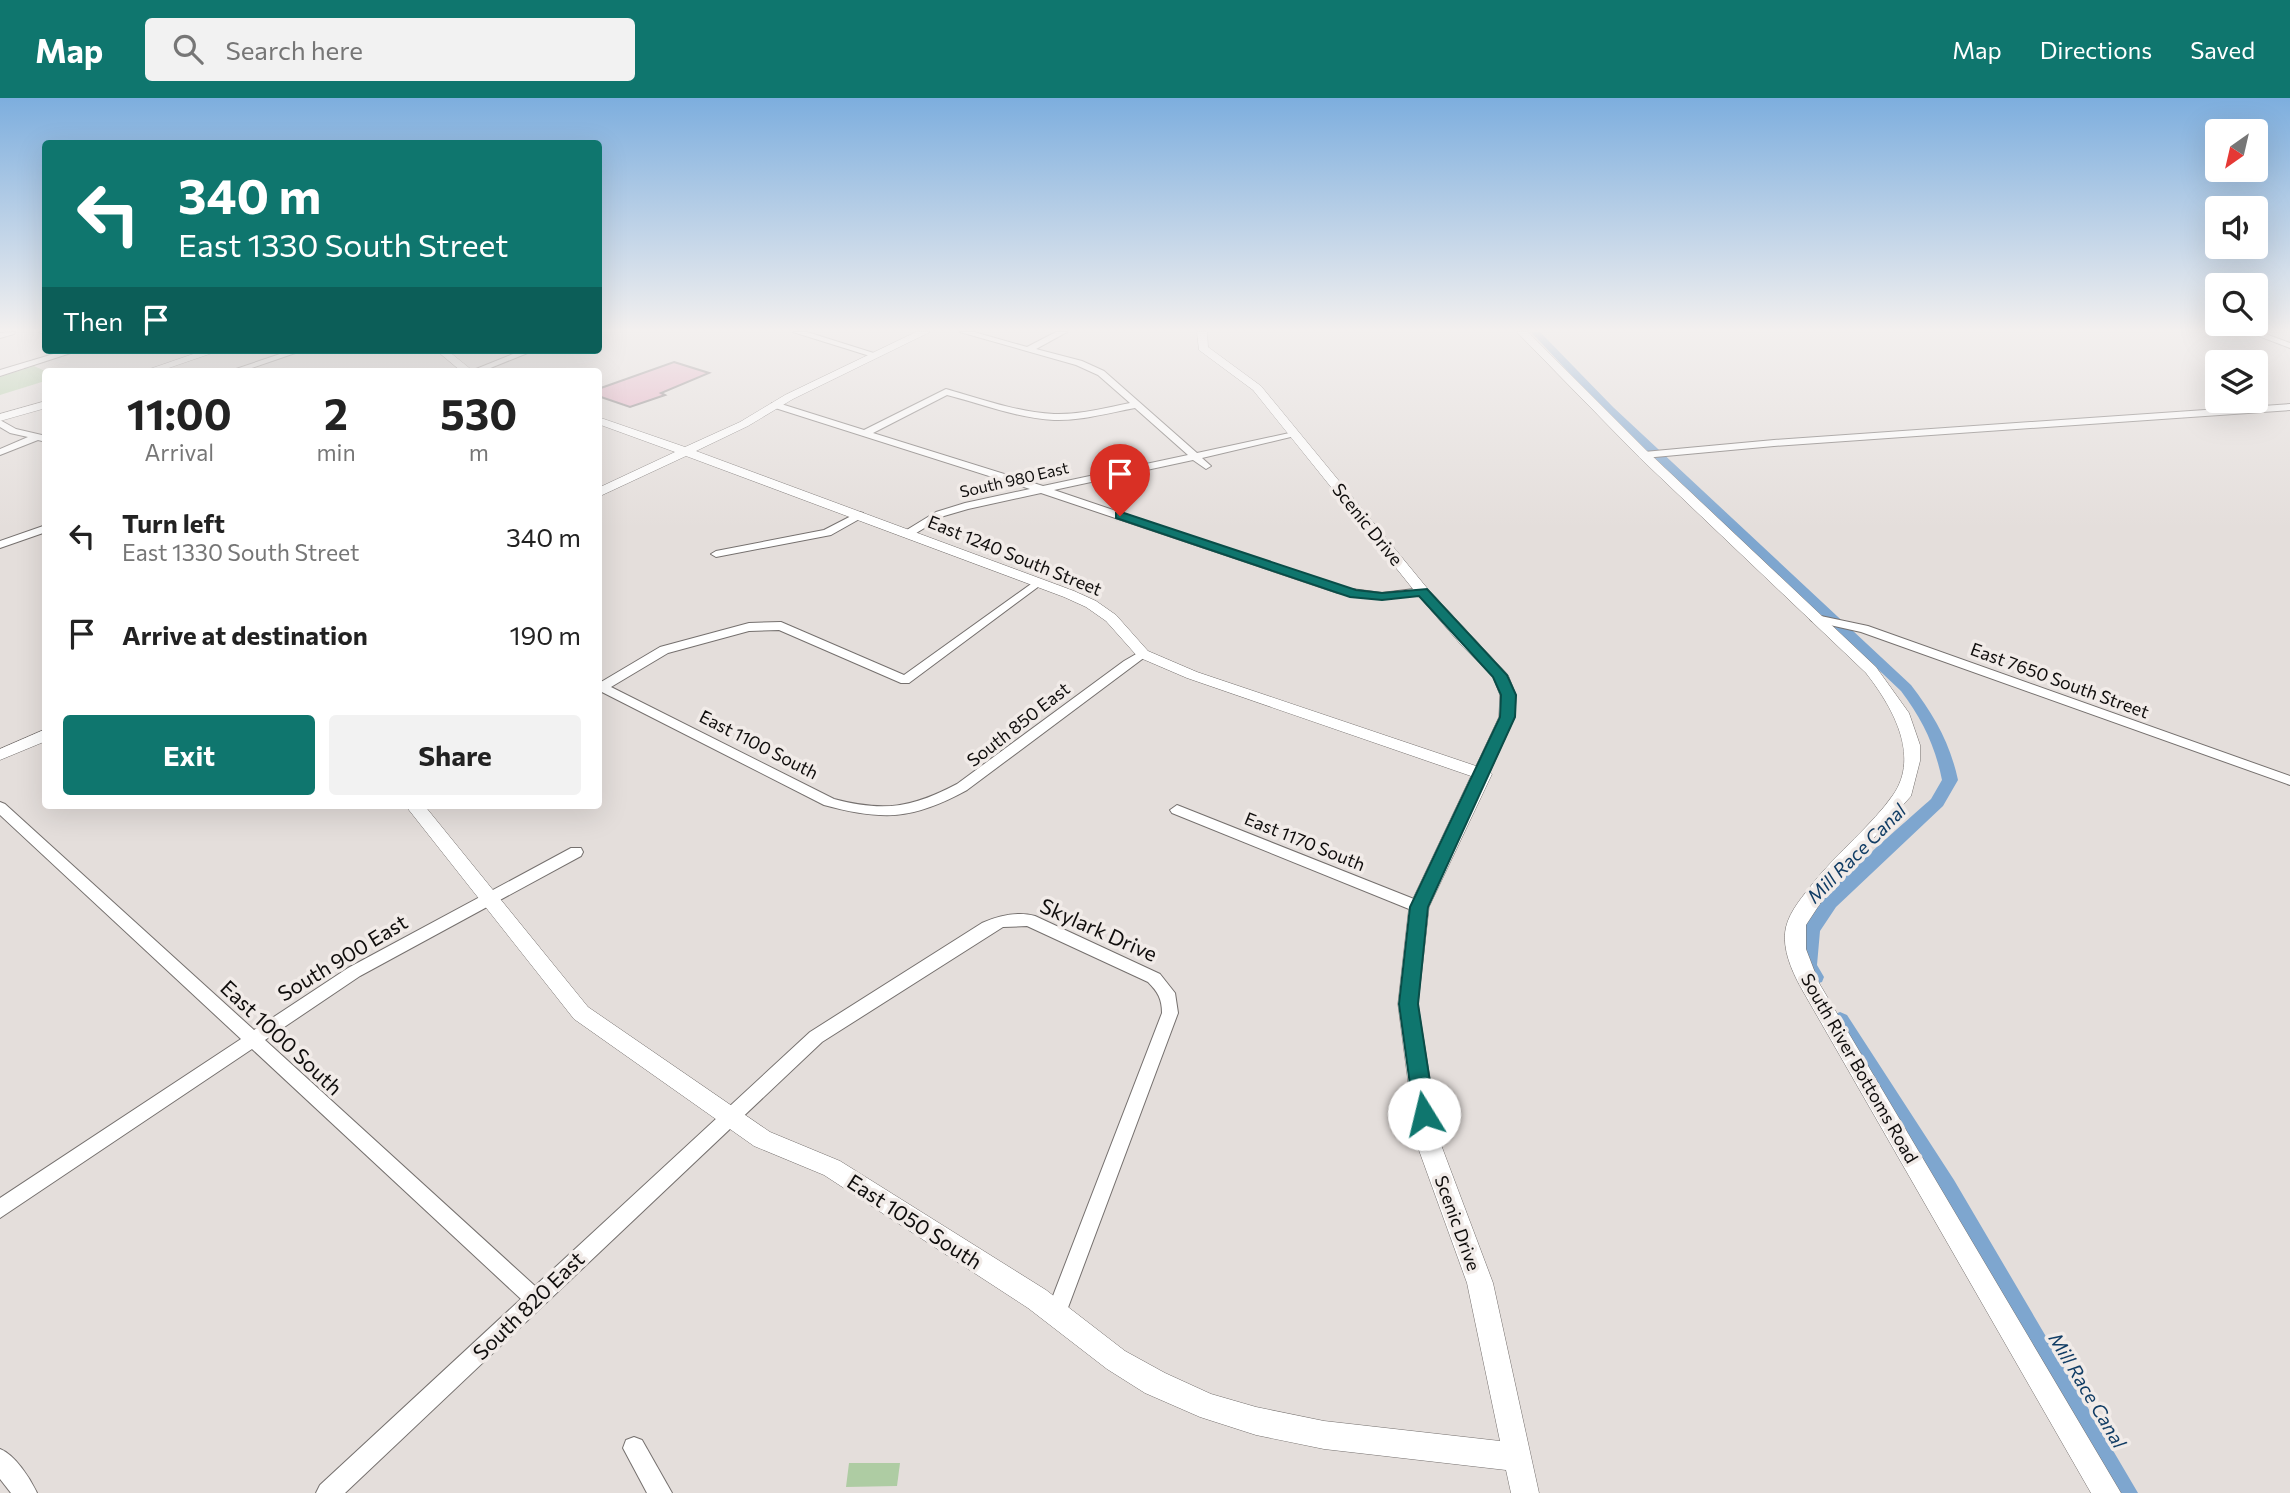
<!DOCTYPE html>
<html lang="en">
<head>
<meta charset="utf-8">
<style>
	:root { --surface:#fff; --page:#f2f2f2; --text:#222; --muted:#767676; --accent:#0f766e }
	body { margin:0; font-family:Commissioner,sans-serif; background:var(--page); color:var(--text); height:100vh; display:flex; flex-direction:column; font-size:26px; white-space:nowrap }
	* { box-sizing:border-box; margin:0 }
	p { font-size:23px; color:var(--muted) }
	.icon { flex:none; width:38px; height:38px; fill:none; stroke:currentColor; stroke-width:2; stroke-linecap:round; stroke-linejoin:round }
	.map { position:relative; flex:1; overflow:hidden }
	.panel { position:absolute; left:42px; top:270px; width:560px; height:441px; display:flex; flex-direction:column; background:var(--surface); border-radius:7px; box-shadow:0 7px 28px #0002 }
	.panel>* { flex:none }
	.banner { position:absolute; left:42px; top:42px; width:560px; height:214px; border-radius:7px; box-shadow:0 7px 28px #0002; background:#0f766e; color:#fff; overflow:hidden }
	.needle { width:46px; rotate:214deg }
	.tools { position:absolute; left:2205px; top:21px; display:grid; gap:14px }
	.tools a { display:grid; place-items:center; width:63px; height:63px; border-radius:7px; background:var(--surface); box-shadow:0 7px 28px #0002; font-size:35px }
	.pin { position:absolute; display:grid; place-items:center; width:60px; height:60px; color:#fff; margin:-72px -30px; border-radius:50% 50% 50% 0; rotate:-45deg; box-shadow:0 0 7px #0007 }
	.pin .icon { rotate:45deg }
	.me { position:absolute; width:77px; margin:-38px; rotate:351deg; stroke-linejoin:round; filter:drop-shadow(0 0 5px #0008) }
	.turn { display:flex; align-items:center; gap:24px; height:147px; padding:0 21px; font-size:32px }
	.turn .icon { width:91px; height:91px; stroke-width:2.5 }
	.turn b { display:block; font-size:49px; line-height:60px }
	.then { display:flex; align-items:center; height:66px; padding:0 21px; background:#0003; gap:14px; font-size:26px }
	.eta { display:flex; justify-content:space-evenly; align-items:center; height:119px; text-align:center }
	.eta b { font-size:42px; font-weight:700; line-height:49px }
	.action { display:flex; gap:14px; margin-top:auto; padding:14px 21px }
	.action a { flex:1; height:80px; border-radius:7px; background:var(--accent); color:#fff; font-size:28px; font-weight:700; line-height:80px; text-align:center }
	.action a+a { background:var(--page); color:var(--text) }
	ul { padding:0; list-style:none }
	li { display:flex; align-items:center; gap:21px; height:98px; padding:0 21px }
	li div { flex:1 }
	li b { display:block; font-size:26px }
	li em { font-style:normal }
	header { display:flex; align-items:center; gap:42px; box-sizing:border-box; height:98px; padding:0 35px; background:var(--accent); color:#fff }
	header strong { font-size:33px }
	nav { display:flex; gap:38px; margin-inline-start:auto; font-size:24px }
	.search { width:490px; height:63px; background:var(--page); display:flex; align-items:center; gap:18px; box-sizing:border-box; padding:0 24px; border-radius:7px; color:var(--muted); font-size:26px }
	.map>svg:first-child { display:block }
</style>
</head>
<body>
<header>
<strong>Map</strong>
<div class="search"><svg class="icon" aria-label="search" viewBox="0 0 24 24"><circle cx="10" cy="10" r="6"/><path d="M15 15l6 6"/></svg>Search here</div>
<nav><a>Map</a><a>Directions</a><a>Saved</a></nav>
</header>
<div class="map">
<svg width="2290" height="1395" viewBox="0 0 2290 1395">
	<rect width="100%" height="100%" fill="#e4dedb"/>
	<g fill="#aecca3">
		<path d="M34,268L45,273V283L0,297V279Z"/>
		<path d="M849,1365H900L897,1388L846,1389Z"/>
	</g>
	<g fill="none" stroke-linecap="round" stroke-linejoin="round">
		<g fill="#7ea6cf" fill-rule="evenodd">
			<path d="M1531,234H1540L1613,309L1911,587C1934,617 1950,645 1958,682L1943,708L1836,809L1820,833L1817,867L1824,879L1822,884L1815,886L1808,884C1799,868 1797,851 1802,832C1811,803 1905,725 1931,701L1942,682C1935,647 1922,621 1901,593L1605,313Z"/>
			<path d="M1840,914L1847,917L1954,1082L2138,1395H2111L1938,1096L1833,927L1830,922L1833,917Z"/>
		</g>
	</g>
	<path fill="#e3a7be" stroke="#7c7678" stroke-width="2" d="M674,264L709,275L661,295L665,297L630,309L598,298V291Z"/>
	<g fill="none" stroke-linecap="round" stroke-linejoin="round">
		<g stroke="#75706e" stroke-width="2">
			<g id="minor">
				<path d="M15,234L14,236L0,240V235Z"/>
				<path d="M39,234H46V237Z"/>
				<path d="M793,234H807L880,257L873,259Z"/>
				<path d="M960,234H974L1027,249L1056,234H1067L1036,251L1082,263L1104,273L1197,355L1294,334L1299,337L1202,360L1211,368L1206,371L1193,362L1054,392L1344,490L1382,495L1422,490L1428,493L1422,496L1382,501L1338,495L1041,395L968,411L944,418L913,437H905V433L936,414L965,405L1030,391L772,309V305H778L864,332L946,291C981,301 1017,314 1054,316C1079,317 1105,310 1130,305L1098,277L1076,267ZM947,297C982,306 1017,320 1054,322C1081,323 1108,315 1135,310L1188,357L1043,388L873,335Z"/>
				<path d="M2248,234H2260L2290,245V250Z"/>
				<path d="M67,252H80L0,278V272Z"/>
				<path d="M292,252H304L243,273H230Z"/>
				<path d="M523,252H535L483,273H471Z"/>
				<path d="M2290,306V312L1774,348L1644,360L1639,357L1644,354L1774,342Z"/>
				<path d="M0,322L16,331L46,338V344L38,342L0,357V351L28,339L10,335L0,329Z"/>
				<path d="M859,414L863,415V419L831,437L716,459L711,456L716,453L824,432Z"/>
				<path d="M46,427V434L0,450V443Z"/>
				<path d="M1038,481L1044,484L1042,486L909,585H901L779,532L749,533L668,555L611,589L834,701C883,714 912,710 957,686L1124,563L1143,552L1149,556L967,692C912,722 883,723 824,707L598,592V583L601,584L660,549L749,525L781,524L904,577Z"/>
				<path d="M1816,517L1868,528L2290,678V687L1861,534L1812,523L1810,521Z"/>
				<path d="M0,704L5,706L254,932L348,870L571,750H581L583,754L581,758L360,878L265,942L535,1188L810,934L982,825C998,818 1017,813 1035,818L1160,876L1175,895L1178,915L1063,1223L1056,1226L1049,1223L1046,1216L1162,915C1162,901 1158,894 1148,884L1027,828L1003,829L822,944L345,1395H316L320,1387L521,1201L252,951L0,1120V1100L241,941L0,717Z"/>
				<path d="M1177,707L1424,805L1427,809L1424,813H1414L1172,715L1170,712Z"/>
				<path d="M634,1339L642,1342L672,1395H647L623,1350L626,1342Z"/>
				<path d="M0,1351C15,1357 30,1380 37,1395H11L0,1381Z"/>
			</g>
		</g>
		<g stroke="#75706e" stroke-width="1">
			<g id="tertiary">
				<path d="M916,234H930L793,301L748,328L696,353L1074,493L1096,503L1116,517L1148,553L1197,574L1476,668L1499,619L1500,597L1493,579L1463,549L1417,496L1253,292L1199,252L1197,234H1207L1208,249L1261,288L1427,490L1508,577L1516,597L1515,619L1490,674L1492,676L1429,809L1418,906L1440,1044L1493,1185L1539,1395H1511L1506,1372L1324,1351L1256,1337L1200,1319L1145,1295L1107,1271L1028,1210L824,1077L754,1048L574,921L405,707H424L588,909L770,1034L840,1063L1046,1192L1125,1253L1165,1275L1211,1296L1256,1309L1324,1323L1500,1343L1467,1185L1416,1044L1398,906L1409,809L1471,678L1187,580L1138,559L1106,523L1086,509L1064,499L686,358L598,399V390L675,354L598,326V319L685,349L740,324L785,297Z"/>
				<path d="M1517,234H1528L1648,354L1876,569L1909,615L1920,647V663L1911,698L1833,786L1806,827V851L1819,885L2121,1395H2091L1804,895C1793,876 1781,851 1786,829C1790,812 1804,797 1814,784C1837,755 1873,726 1893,697C1921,657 1891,607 1866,575L1640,360Z"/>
				<path d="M205,252H221L160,273H144Z"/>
				<path d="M436,252H447L473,273H461Z"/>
				<path d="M46,303V310L0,323V316Z"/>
				<path d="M46,631V643L0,662V651Z"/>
			</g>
		</g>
		<use href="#minor" fill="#fff" fill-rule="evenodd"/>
		<use href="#tertiary" fill="#fff" fill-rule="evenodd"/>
	</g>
	<linearGradient id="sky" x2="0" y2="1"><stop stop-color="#7daede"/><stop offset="0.54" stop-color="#f3f0ef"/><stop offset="1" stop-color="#f3f0ef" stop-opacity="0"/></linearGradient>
	<rect width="2290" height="430" fill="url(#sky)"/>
	<path fill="#0f766e" stroke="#0a4d48" stroke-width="2" d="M1116,415H1124L1356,492L1382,495L1427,491L1507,577L1516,597L1515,619L1428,809L1418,906L1435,1016L1432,1022L1424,1025L1417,1022L1414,1016L1399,906L1410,809L1500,619L1501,597L1493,579L1419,498L1382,502L1350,499L1116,420Z"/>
	<g text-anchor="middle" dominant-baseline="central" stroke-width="7" stroke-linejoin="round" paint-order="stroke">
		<g font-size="16" fill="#0f0d0c" stroke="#f1ebe8">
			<text transform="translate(1014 381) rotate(-13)">South 980 East</text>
		</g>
		<g font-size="18" fill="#0f0d0c" stroke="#f1ebe8">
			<text transform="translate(1368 426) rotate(51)">Scenic Drive</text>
			<text transform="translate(1015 457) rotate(22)">East 1240 South Street</text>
			<text transform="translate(2060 582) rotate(20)">East 7650 South Street</text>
			<text transform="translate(1018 626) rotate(-38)">South 850 East</text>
			<text transform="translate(759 646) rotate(27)">East 1100 South</text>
			<text transform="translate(1305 743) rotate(22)">East 1170 South</text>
			<text transform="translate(1860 970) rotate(60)">South River Bottoms Road</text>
			<text transform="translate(1458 1125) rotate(70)">Scenic Drive</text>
		</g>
		<g font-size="19" font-style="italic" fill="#103c64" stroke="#f1ebe8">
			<text transform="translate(1856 755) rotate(-45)">Mill Race Canal</text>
			<text transform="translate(2088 1292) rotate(59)">Mill Race Canal</text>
		</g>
		<g font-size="21" fill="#0f0d0c" stroke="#f1ebe8">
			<text transform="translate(1099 831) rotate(24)">Skylark Drive</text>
			<text transform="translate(342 859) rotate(-31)">South 900 East</text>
			<text transform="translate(282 939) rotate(43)">East 1000 South</text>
			<text transform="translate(915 1123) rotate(33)">East 1050 South</text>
			<text transform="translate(528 1207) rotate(-44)">South 820 East</text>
		</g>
	</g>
</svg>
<div class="tools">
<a><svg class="needle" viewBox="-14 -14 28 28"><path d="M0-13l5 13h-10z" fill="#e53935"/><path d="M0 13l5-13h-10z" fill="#767676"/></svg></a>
<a><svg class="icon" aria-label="sound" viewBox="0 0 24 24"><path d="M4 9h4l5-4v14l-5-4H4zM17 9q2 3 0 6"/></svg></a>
<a><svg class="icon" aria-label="search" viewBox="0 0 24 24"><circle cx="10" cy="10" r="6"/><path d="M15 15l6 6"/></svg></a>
<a><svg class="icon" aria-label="layers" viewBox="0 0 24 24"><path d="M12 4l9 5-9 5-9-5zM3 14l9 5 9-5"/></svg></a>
</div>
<div class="pin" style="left:1120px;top:418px;background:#d93025"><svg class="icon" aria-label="arrive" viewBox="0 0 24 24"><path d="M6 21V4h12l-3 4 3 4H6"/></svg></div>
<svg class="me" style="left:1424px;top:1016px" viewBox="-20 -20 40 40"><circle r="19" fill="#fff"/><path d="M0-13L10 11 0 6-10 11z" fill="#0f766e"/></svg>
<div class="banner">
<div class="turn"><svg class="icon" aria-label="left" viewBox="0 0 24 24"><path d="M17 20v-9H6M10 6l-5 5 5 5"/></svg><div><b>340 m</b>East 1330 South Street</div></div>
<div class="then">Then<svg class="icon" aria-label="arrive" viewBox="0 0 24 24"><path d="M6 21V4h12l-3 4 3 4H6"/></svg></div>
</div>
<section class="panel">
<div class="eta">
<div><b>11:00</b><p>Arrival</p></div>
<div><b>2</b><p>min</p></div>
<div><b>530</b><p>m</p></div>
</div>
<ul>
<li><svg class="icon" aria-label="left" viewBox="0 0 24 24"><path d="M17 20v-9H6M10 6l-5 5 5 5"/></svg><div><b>Turn left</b><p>East 1330 South Street</p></div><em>340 m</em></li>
<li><svg class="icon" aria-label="arrive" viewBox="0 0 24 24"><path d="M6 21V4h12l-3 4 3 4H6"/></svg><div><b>Arrive at destination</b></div><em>190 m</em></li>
</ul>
<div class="action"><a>Exit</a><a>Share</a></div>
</section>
</div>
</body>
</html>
